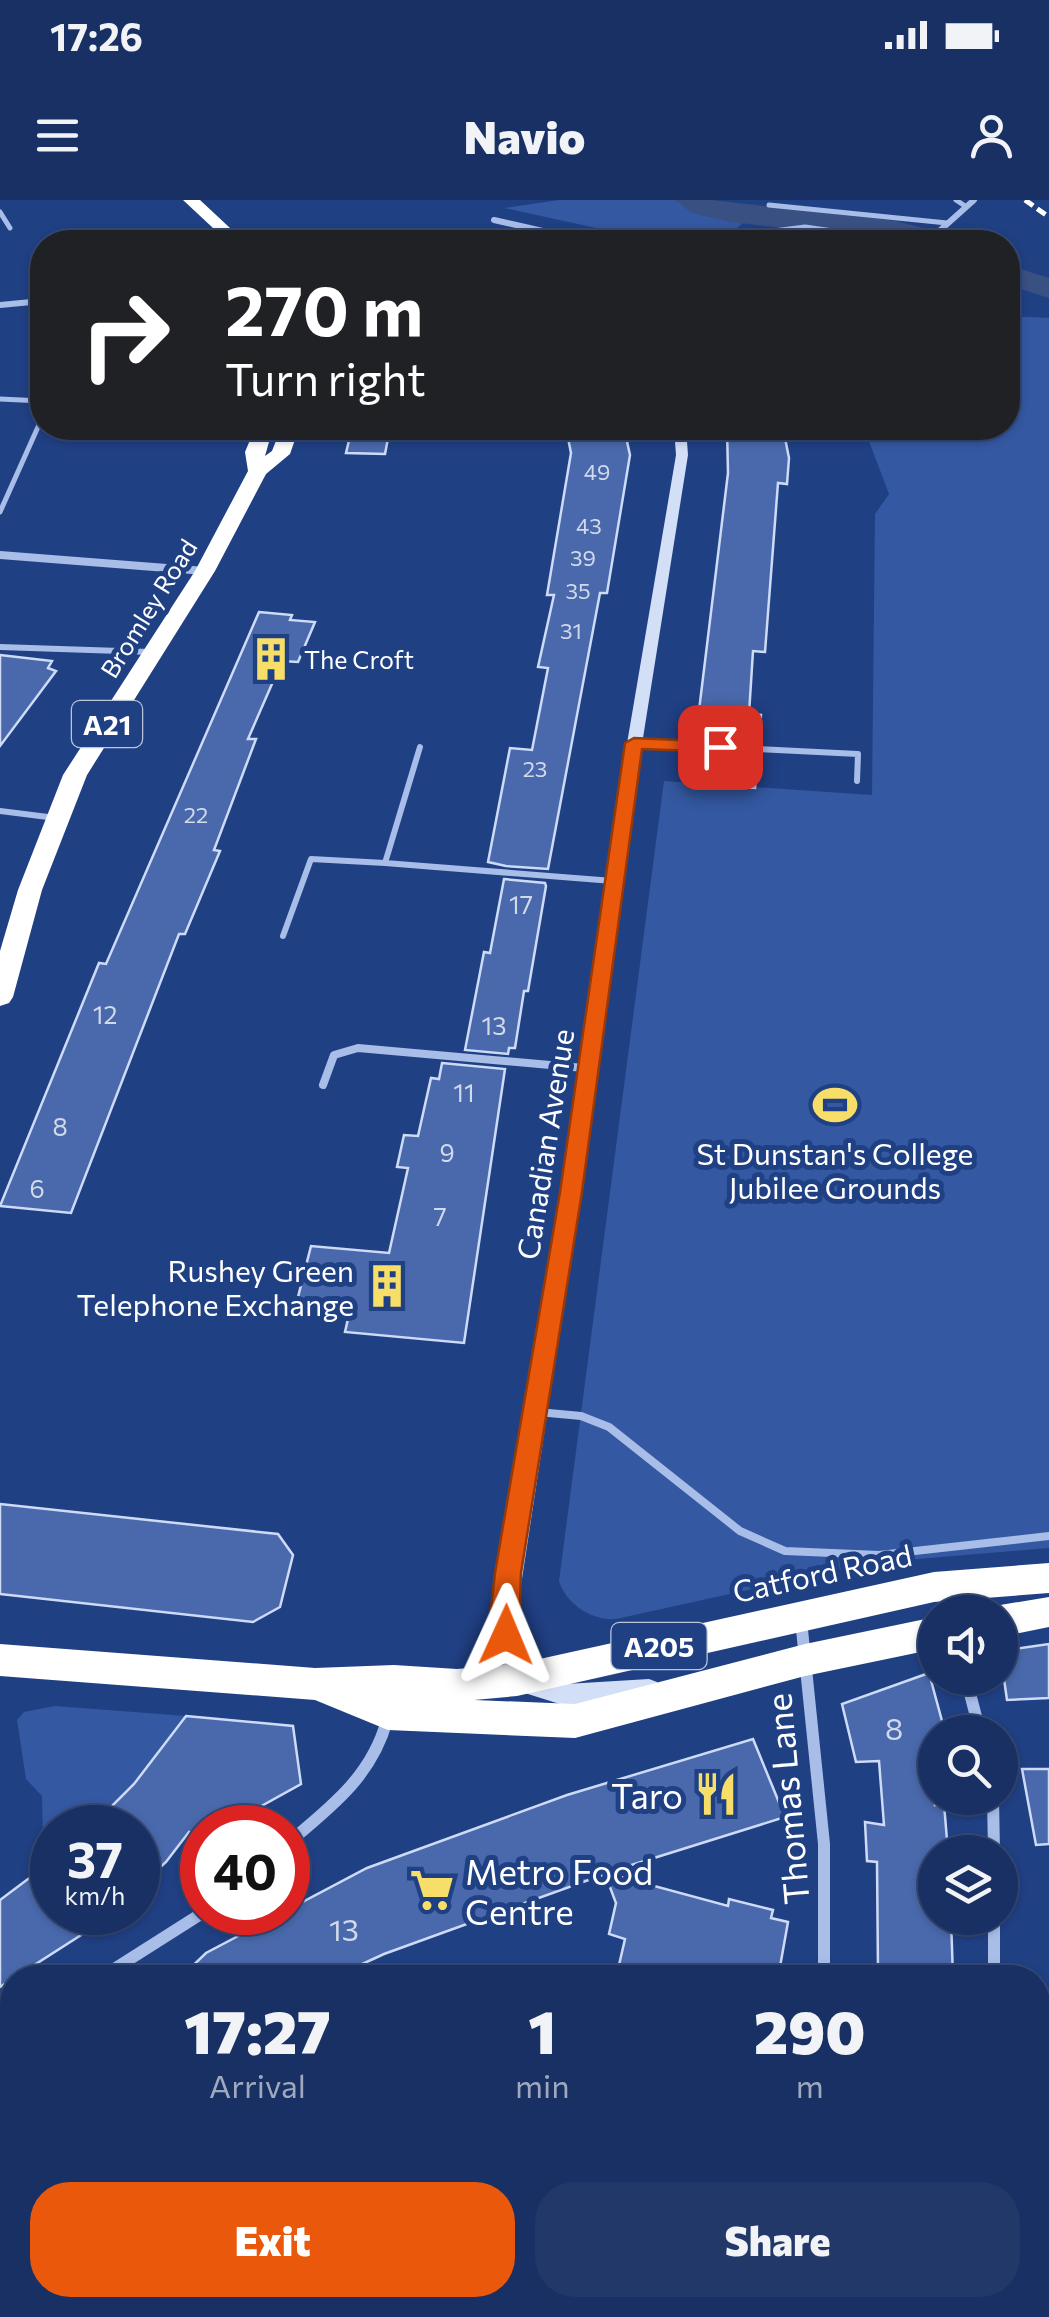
<!DOCTYPE html>
<html lang="en">
<head>
<meta charset="utf-8">
<style>
	:root { --surface:#183063; --page:#213869; --text:#f1f3f6; --muted:#9fa9be; --line:#364b78; --accent:#ea580c }
	body { margin:0; font-family:Commissioner,sans-serif; background:var(--page); color:var(--text); height:100vh; display:flex; flex-direction:column; font-size:38px; white-space:nowrap }
	* { box-sizing:border-box; margin:0 }
	p { font-size:32px; color:var(--muted) }
	.icon { flex:none; width:55px; height:55px; fill:none; stroke:currentColor; stroke-width:2; stroke-linecap:round; stroke-linejoin:round }
	.map { position:relative; flex:1; overflow:hidden }
	.details { position:absolute; left:0px; top:1765px; width:1050px; height:352px; display:flex; flex-direction:column; background:var(--surface); border-radius:40px 40px 0 0; box-shadow:0 2px 8px #0004,0 0 0 2px var(--line) }
	.details>* { flex:none }
	.hud { position:absolute; left:30px; top:30px; width:990px; height:210px; border-radius:40px; box-shadow:0 2px 8px #0004,0 0 0 2px var(--line); background:#202124; color:#fff; overflow:hidden }
	.buttons { position:absolute; left:918px; top:1395px; display:grid; gap:20px }
	.buttons a { display:grid; place-items:center; width:100px; height:100px; border-radius:50%; background:var(--surface); box-shadow:0 2px 8px #0004,0 0 0 2px var(--line); font-size:50px }
	.speed { position:absolute; left:30px; top:1605px; display:flex; gap:20px; font-size:50px; font-weight:700; text-align:center }
	.speed>* { display:grid; place-content:center; width:130px; height:130px; border-radius:50%; background:var(--surface); box-shadow:0 2px 8px #0004,0 0 0 2px var(--line); line-height:1 }
	.speed small { font-size:25px; font-weight:400 }
	.speed .limit { border:15px solid #d22; background:#fff; color:#111 }
	.pin { position:absolute; display:grid; place-items:center; width:85px; height:85px; color:#fff; margin:-42px; border-radius:20px; box-shadow:0 5px 15px #0006 }
	.me { position:absolute; width:110px; margin:-55px; rotate:1deg; stroke-linejoin:round; filter:drop-shadow(0 0 8px #0008) }
	.turn { display:flex; align-items:center; gap:35px; height:210px; padding:0 30px; font-size:45px }
	.turn .icon { width:130px; height:130px; stroke-width:2.5 }
	.turn b { display:block; font-size:70px; line-height:85px }
	.eta { display:flex; justify-content:space-evenly; align-items:center; height:170px; text-align:center }
	.eta b { font-size:60px; font-weight:800; line-height:70px }
	.cta { display:flex; gap:20px; margin-top:auto; padding:20px 30px }
	.cta a { flex:1; height:115px; border-radius:40px; background:var(--accent); color:#fff; font-size:40px; font-weight:800; line-height:115px; text-align:center }
	.cta a+a { background:var(--page); color:var(--text) }
	.status { display:flex; justify-content:space-between; align-items:center; height:70px; padding:0 50px; background:var(--surface); direction:ltr }
	.status svg { height:28px; fill:currentColor }
	header { display:flex; justify-content:space-between; align-items:center; height:130px; padding:0 30px; background:var(--surface); font-size:45px; font-weight:800 }
	.map>svg:first-child { display:block }
</style>
</head>
<body>
<div class="status"><b>17:26</b><svg viewBox="0 0 49 12"><path d="M0 12V9h3v3zM5 12V6h3v6zM10 12V3h3v9zM15 12V0h3v12zM26 1h20v11H26zM47 4h2v5h-2z"/></svg></div>
<header><svg class="icon" aria-label="menu" viewBox="0 0 24 24"><path d="M4 6h16M4 12h16M4 18h16"/></svg>Navio<svg class="icon" aria-label="person" viewBox="0 0 24 24"><circle cx="12" cy="8" r="4"/><path d="M4 21q1-7 8-7t8 7"/></svg></header>
<div class="map">
<svg width="1049" height="2117" viewBox="0 0 1049 2117">
	<rect width="100%" height="100%" fill="#204084"/>
	<g fill="#3458a1">
		<path d="M559,0H680L710,11L751,17L719,42H660L504,8Z"/>
		<path d="M1008,116L1049,118V1348L871,1363L616,1419C592,1421 566,1404 559,1381L664,581L872,595L875,314L889,294L864,228H1008Z"/>
		<path d="M55,1506L186,1516L135,1584L90,1627L52,1628V1661L25,1684L43,1644L42,1596L26,1579L17,1520L24,1512Z"/>
	</g>
	<g fill="none" stroke-linecap="round" stroke-linejoin="round">
		<g fill="#395082" fill-rule="evenodd">
			<path d="M675,0H712L896,21L950,35L954,42H906L730,22L692,13Z"/>
			<path d="M1008,65L1049,78V98L1008,85Z"/>
		</g>
	</g>
	<g fill="#4969ac" stroke="#cddbf7" stroke-width="2.5">
		<path d="M352,228H390L385,254L346,253Z"/>
		<path d="M566,228H624L630,255L607,393H600L548,669L506,666L488,662L510,548L532,550L548,468L538,467L554,395H547L571,253Z"/>
		<path d="M727,228H783L789,258L787,284L778,283L765,452L753,451L749,514L761,515L759,542L702,539L703,536L696,535L728,273Z"/>
		<path d="M259,412L292,415L290,420L315,422L298,462L282,461L248,539H256L214,650L220,651L185,734H179L71,1013L0,1006L99,763L106,764Z"/>
		<path d="M0,455L52,461L48,468L56,471L0,546Z"/>
		<path d="M701,553L758,556L755,588L698,584Z"/>
		<path d="M504,679L545,683L546,686L528,791H524L515,848H509L508,854L465,850L484,752L490,753Z"/>
		<path d="M442,863L505,869L464,1143L345,1132L350,1110L296,1105L311,1046L389,1053L408,968L397,967L404,935L418,936L431,878L439,879Z"/>
		<path d="M0,1304L278,1334L293,1355L280,1407L253,1422L0,1394Z"/>
		<path d="M1049,1444V1498L1007,1500L1000,1451Z"/>
		<path d="M929,1473L945,1532H935V1605L944,1604L948,1652H935V1718H951L953,1778H896V1771L878,1770L877,1662L867,1661L865,1622L884,1625L879,1561L856,1562L842,1504Z"/>
		<path d="M186,1516L293,1526L301,1584L222,1628H202V1636L189,1632L166,1662L138,1688V1628H90L134,1584Z"/>
		<path d="M753,1539L785,1617L606,1673L728,1706L729,1699L773,1710L771,1718L788,1722L778,1778H616L625,1739L609,1734L616,1703L605,1674L384,1754L332,1778H180L206,1753L367,1668L567,1595Z"/>
		<path d="M1022,1569H1049V1644L1036,1645Z"/>
		<path d="M52,1661V1712H117L0,1787V1700Z"/>
	</g>
	<g fill="none" stroke-linecap="round" stroke-linejoin="round">
		<g stroke="#a8bee9" stroke-width="5">
			<path d="M956,0L965,6"/>
			<path d="M769,5L947,23"/>
			<path d="M0,12L10,28"/>
			<path d="M766,32L805,27L910,42"/>
			<path d="M0,199L42,201"/>
			<path d="M0,312L42,218"/>
		</g>
		<g stroke="#a8bee9" stroke-width="6">
			<path d="M0,447L150,452"/>
			<path d="M634,543L858,554L857,581"/>
			<path d="M420,547L385,663L613,681"/>
			<path d="M0,611L56,618"/>
			<path d="M283,736L311,659L385,663"/>
		</g>
		<g stroke="#a8bee9" stroke-width="8">
			<path d="M323,885L334,855L358,848L584,868"/>
			<path d="M538,1212L581,1216L609,1227L740,1331L785,1351L879,1355L1049,1336"/>
		</g>
		<path stroke="#a8bee9" stroke-width="10" d="M0,2081L12,2077"/>
		<g stroke="#a8bee9" stroke-width="6">
			<path d="M494,20L591,42"/>
			<path d="M927,42L974,0"/>
			<path d="M0,105L42,101"/>
		</g>
		<path stroke="#a8bee9" stroke-width="8" d="M0,355L205,371"/>
		<g stroke="#a8bee9" stroke-width="12">
			<path d="M801,1420L824,1644V1778"/>
			<path d="M966,1478L980,1532"/>
			<path d="M993,1598L994,1652"/>
			<path d="M288,1643C331,1607 372,1576 387,1520"/>
			<path d="M994,1718V1778"/>
			<path d="M100,1778L204,1712"/>
			<path d="M0,1828L12,1823"/>
			<path d="M1000,2105V2117"/>
			<path d="M747,2117L750,2105"/>
		</g>
		<path fill="#d3dff7" fill-rule="evenodd" d="M674,228H686L688,255L629,626L581,992L516,1418L527,1472L566,1484L649,1479L657,1482L661,1490L657,1498L649,1501L566,1506L509,1488L492,1418L561,992L613,626L676,255Z"/>
		<g fill="#fff" fill-rule="evenodd">
			<path d="M183,0H200L245,42H228Z"/>
			<path d="M255,228H273L265,256L272,251L281,228H299L290,254L266,274L215,371L87,575L42,690L13,797L9,803L0,806V751L18,690L63,575L195,371L248,271L245,252Z"/>
			<path d="M1049,1363V1393L934,1402L517,1496L474,1500L575,1504L805,1444L935,1417V1449L805,1476L575,1538L388,1530L315,1500L0,1476V1444L315,1468L394,1465L457,1469L517,1464L934,1372Z"/>
			<path d="M1049,1397V1427L1000,1437V1412H986L1000,1405Z"/>
		</g>
		<path stroke="#fff" stroke-width="5" stroke-dasharray="10 5" stroke-linecap="butt" d="M1025,0L1049,17"/>
	</g>
	<path fill="#ea580c" stroke="#983908" stroke-width="2.5" d="M634,538L720,542L729,547L720,552L642,549L582,992L521,1373C520,1389 521,1432 515,1443L506,1447L497,1443L490,1418L495,1373L560,992L625,543Z"/>
	<defs>
		<g id="building-bare" transform="scale(3.45)"><path d="M-4-6H4V6H1V3H-1V6H-4ZM-2.5-4.3h1.7v1.8h-1.7ZM.8-4.3h1.7v1.8H.8ZM-2.5-1h1.7V.8h-1.7ZM.8-1h1.7V.8H.8Z" fill="#f6de69" stroke="#204084" stroke-width="2.5" paint-order="stroke"/></g>
		<g id="stadium-bare" transform="scale(3.45)"><path d="M0-5a6.5 5 0 1 0 0 10a6.5 5 0 1 0 0-10ZM-3.5-1.8h7v3.6h-7Z" fill="#f6de69" stroke="#204084" stroke-width="2.5" paint-order="stroke"/></g>
		<g id="restaurant-bare" transform="scale(3.45)"><path d="M-5-6h1v4h1v-4h1v4h1v-4h1v5L-1.5 .5V6h-2V.5L-5-1ZM5-6V6H3V1.5H1.5Q1.5-4 5-6Z" fill="#f6de69" stroke="#204084" stroke-width="2.5" paint-order="stroke"/></g>
		<g id="supermarket-bare" transform="scale(3.45)"><path d="M-6-5.5h2.5l.6 2H6L4.5 2H-2.5L-4.4-4H-6ZM-1.5 3.2a1.3 1.3 0 1 0 .1 0ZM3 3.2a1.3 1.3 0 1 0 .1 0Z" fill="#f6de69" stroke="#204084" stroke-width="2.5" paint-order="stroke"/></g>
	</defs>
	<g fill-rule="evenodd">
		<use href="#building-bare" x="271" y="459"/>
		<use href="#stadium-bare" x="835" y="905"/>
		<use href="#building-bare" x="387" y="1086"/>
		<use href="#restaurant-bare" x="716" y="1594"/>
		<use href="#supermarket-bare" x="432" y="1690"/>
	</g>
	<g text-anchor="middle" dominant-baseline="central" stroke-width="10" stroke-linejoin="round" paint-order="stroke">
		<g font-size="22" fill="#d2daea">
			<text x="597" y="271">49</text>
			<text x="589" y="325">43</text>
			<text x="583" y="357">39</text>
			<text x="578" y="390">35</text>
			<text x="571" y="430">31</text>
			<text x="535" y="568">23</text>
			<text x="196" y="614">22</text>
		</g>
		<g font-size="25" fill="#fff" stroke="#204084">
			<text transform="translate(148 408) rotate(-58)">Bromley Road</text>
		</g>
		<g font-size="25" fill="#fff" stroke="#204084" text-anchor="start">
			<text x="304" y="459">The Croft</text>
		</g>
		<g font-size="25" fill="#d2daea">
			<text x="521" y="704">17</text>
			<text x="105" y="814">12</text>
			<text x="494" y="825">13</text>
			<text x="464" y="892">11</text>
			<text x="60" y="926">8</text>
			<text x="447" y="952">9</text>
			<text x="37" y="988">6</text>
			<text x="440" y="1016">7</text>
		</g>
		<g fill="#204084" stroke="#bcc6da" stroke-width="2.5">
			<rect x="72" y="501" width="70" height="46" rx="8"/>
			<rect x="611.5" y="1423" width="95" height="46" rx="8"/>
		</g>
		<g font-size="28" font-weight="bold" fill="#fff">
			<text x="107" y="524">A21</text>
			<text x="659" y="1446">A205</text>
		</g>
		<g font-size="30" fill="#fff" stroke="#204084">
			<text transform="translate(544 944) rotate(-81)">Canadian Avenue</text>
			<text transform="translate(822 1372) rotate(-12)">Catford Road</text>
		</g>
		<g font-size="30" fill="#fff" stroke="#204084">
			<text x="835" y="952">St Dunstan's College<tspan x="835" dy="34">Jubilee Grounds</tspan></text>
			<text x="354" y="1069" text-anchor="end">Rushey Green<tspan x="354" dy="34">Telephone Exchange</tspan></text>
		</g>
		<g font-size="30" fill="#d2daea">
			<text x="894" y="1527">8</text>
			<text x="344" y="1728">13</text>
		</g>
		<g font-size="35" fill="#fff" stroke="#204084" text-anchor="end">
			<text x="683" y="1594">Taro</text>
			<text x="465" y="1670" text-anchor="start">Metro Food<tspan x="465" dy="40">Centre</tspan></text>
		</g>
		<g font-size="35" fill="#fff" stroke="#204084">
			<text transform="translate(786 1599) rotate(-95)">Thomas Lane</text>
		</g>
	</g>
</svg>
<div class="buttons">
<a><svg class="icon" aria-label="sound" viewBox="0 0 24 24"><path d="M4 9h4l5-4v14l-5-4H4zM17 9q2 3 0 6"/></svg></a>
<a><svg class="icon" aria-label="search" viewBox="0 0 24 24"><circle cx="10" cy="10" r="6"/><path d="M15 15l6 6"/></svg></a>
<a><svg class="icon" aria-label="layers" viewBox="0 0 24 24"><path d="M12 4l9 5-9 5-9-5zM3 14l9 5 9-5"/></svg></a>
</div>
<div class="speed"><div>37<small>km/h</small></div><div class="limit">40</div></div>
<div class="pin" style="left:720px;top:547px;background:#d93025"><svg class="icon" aria-label="arrive" viewBox="0 0 24 24"><path d="M6 21V4h12l-3 4 3 4H6"/></svg></div>
<svg class="me" style="left:506px;top:1435px" viewBox="-20 -20 40 40"><path d="M0-17L14 15 0 8-14 15z" fill="#ea580c" stroke="#fff" stroke-width="4"/></svg>
<div class="hud">
<div class="turn"><svg class="icon" aria-label="right" viewBox="0 0 24 24"><path d="M7 20v-9h11M14 6l5 5-5 5"/></svg><div><b>270 m</b>Turn right</div></div>
</div>
<section class="details">
<div class="eta">
<div><b>17:27</b><p>Arrival</p></div>
<div><b>1</b><p>min</p></div>
<div><b>290</b><p>m</p></div>
</div>
<div class="cta"><a>Exit</a><a>Share</a></div>
</section>
</div>
</body>
</html>
